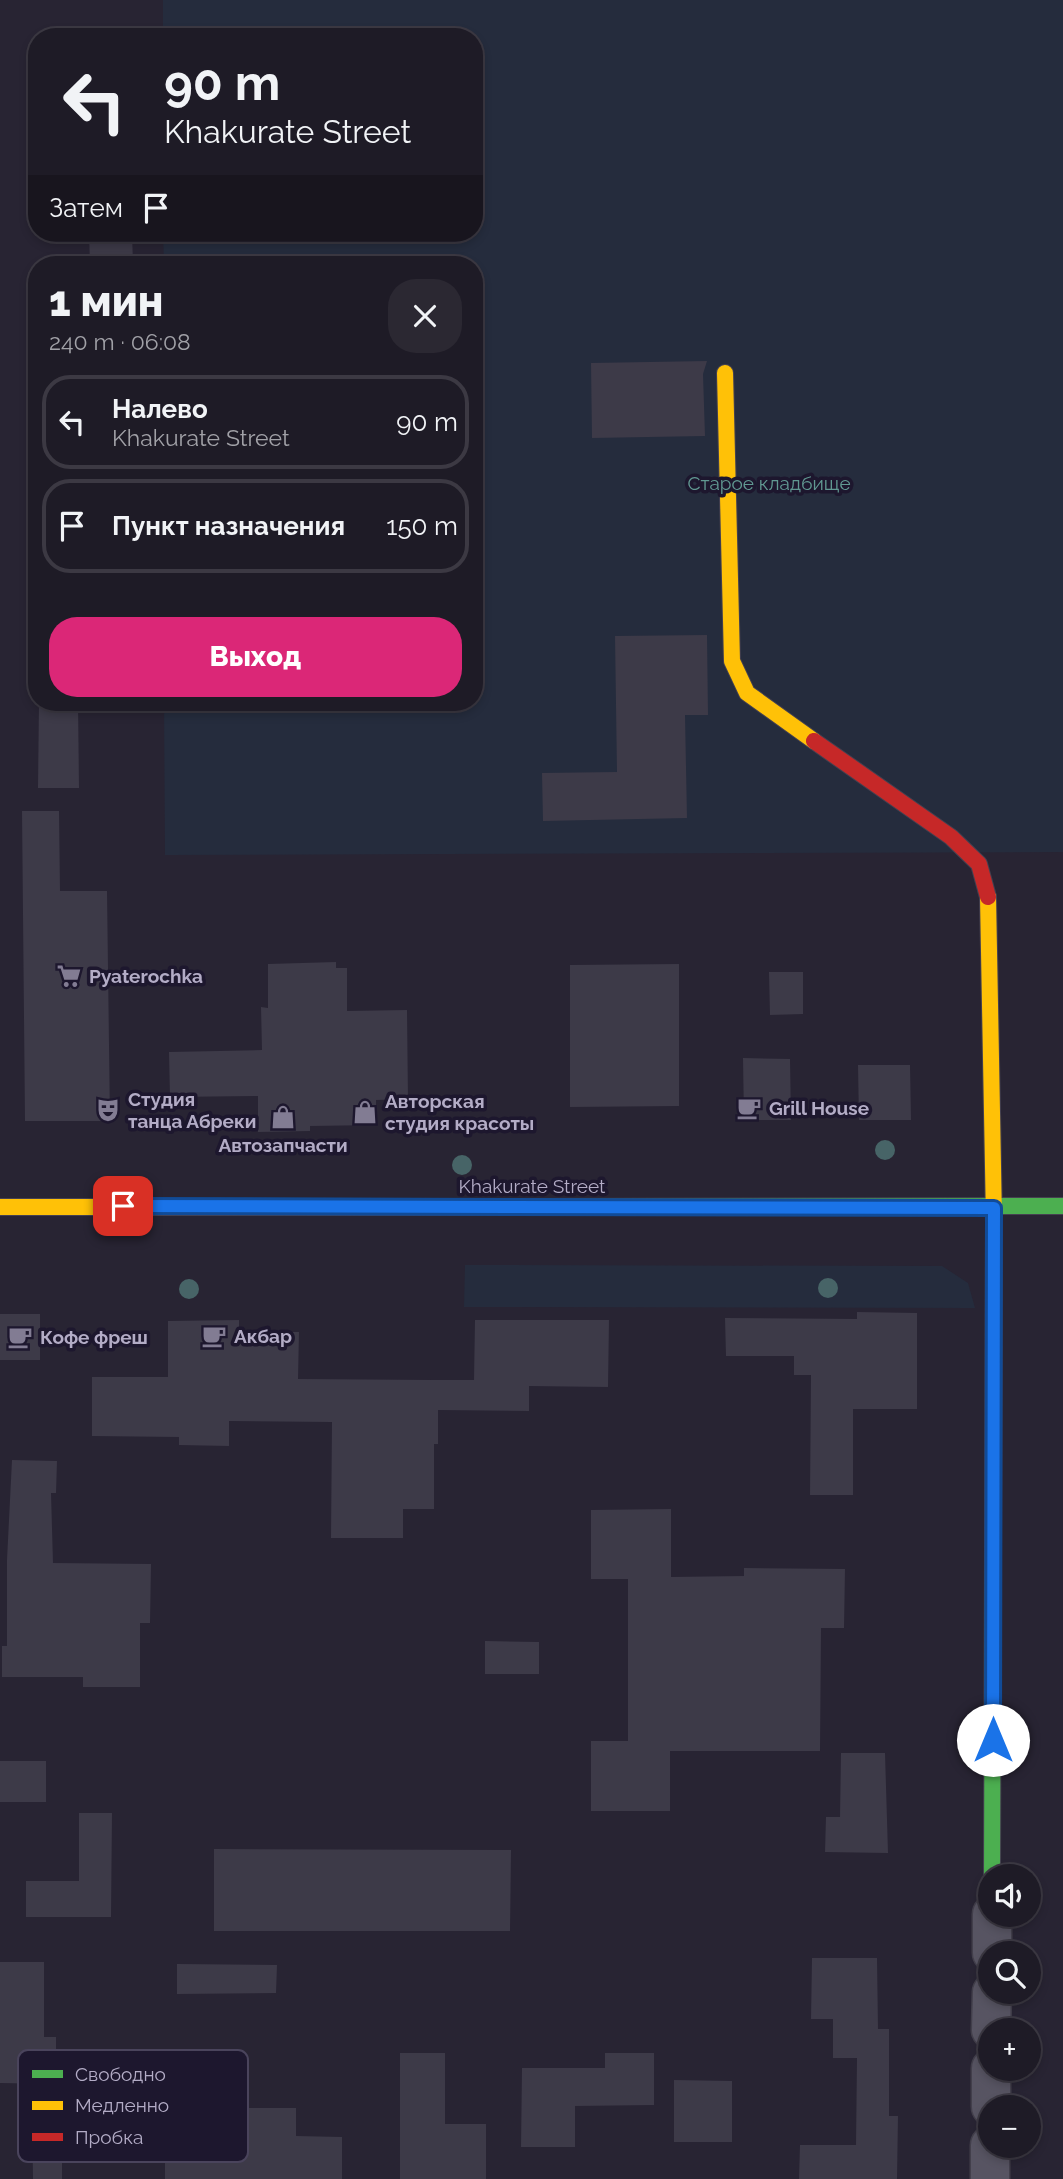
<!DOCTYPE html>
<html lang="ru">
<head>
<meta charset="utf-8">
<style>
	:root { --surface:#1e1b26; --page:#2b2832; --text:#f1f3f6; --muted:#a1a1a7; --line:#3c3943; --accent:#db2777 }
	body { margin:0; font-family:Raleway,sans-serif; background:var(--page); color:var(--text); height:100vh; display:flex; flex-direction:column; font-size:26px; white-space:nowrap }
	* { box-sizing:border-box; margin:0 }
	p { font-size:23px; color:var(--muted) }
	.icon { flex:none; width:38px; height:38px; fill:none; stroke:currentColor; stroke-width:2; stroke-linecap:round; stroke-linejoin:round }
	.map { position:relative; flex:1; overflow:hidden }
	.details { position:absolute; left:28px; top:256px; width:455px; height:455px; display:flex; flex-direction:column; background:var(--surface); border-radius:28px; box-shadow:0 4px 10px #0003,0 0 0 2px var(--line) }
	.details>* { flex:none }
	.top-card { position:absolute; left:28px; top:28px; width:455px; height:214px; border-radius:28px; box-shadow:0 4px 10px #0003,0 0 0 2px var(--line); background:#1e1b26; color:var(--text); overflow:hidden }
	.tools { position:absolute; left:978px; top:1864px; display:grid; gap:14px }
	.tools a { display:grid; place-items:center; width:63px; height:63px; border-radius:50%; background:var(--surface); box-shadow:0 4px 10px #0003,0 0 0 2px var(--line); font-size:35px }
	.pin { position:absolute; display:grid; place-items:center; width:60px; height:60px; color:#fff; margin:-30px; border-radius:14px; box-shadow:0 4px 10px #0006 }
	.me { position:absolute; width:77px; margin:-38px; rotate:0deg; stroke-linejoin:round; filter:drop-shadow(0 0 5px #0008) }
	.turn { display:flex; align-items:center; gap:24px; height:147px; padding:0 21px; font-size:32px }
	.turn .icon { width:91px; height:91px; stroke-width:2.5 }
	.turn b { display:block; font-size:49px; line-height:60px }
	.then { display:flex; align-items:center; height:66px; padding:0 21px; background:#0003; gap:14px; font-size:26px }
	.round { display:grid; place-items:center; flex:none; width:74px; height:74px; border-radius:28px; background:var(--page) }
	.summary { display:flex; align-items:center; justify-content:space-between; height:119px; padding:0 21px }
	h1 { font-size:42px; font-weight:800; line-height:52px }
	.button { display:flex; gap:14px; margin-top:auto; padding:14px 21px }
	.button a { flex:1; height:80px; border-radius:28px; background:var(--accent); color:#fff; font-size:28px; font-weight:800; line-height:80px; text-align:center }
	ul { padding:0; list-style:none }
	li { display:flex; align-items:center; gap:21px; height:94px; margin:0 14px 10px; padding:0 7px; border:4px solid var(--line); border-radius:28px }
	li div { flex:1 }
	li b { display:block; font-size:26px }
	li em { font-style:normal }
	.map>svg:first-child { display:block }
</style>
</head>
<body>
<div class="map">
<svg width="1063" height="2179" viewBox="0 0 1063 2179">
	<rect width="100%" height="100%" fill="#282433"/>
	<g fill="#252c3d">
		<path d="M163,0H1063V852L165,855L164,702H474V264H164L163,233H474V37H163Z"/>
		<path d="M465,1265L942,1266L968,1283L975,1308L464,1307Z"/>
	</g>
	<g fill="#3d3a48">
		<path d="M89,233H132L133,264H90Z"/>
		<path d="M707,361L703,374L705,436L592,438L591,363Z"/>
		<path d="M707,635L708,715H685L687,818L543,821L542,773L617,772L615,636Z"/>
		<path d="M39,702H78L79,788H38Z"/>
		<path d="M22,811H59L60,891H107L110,1121H25Z"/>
		<path d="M336,962V968H347V1011L407,1010L408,1099L376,1100V1125L310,1126V1131L258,1132V1096L170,1097L169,1052L262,1050L261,1007L268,1008V964Z"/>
		<path d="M679,964V1106L570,1107V965Z"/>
		<path d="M769,972H803V1014L770,1015Z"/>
		<path d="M743,1058L790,1059L791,1120H744Z"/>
		<path d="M858,1065H910L911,1120H859Z"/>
		<path d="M857,1312L917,1313V1409H853V1495H810L811,1375H794V1356H726L725,1318L857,1319Z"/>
		<rect x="0" y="1314" width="40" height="46"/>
		<path d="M239,1320V1332H299L298,1379L432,1380H474L475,1320H609L608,1387L529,1386V1411L438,1410V1444H434V1509H403V1538H331L332,1422L229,1421V1446L179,1445V1437L92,1436V1377H168V1321Z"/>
		<path d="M12,1460L57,1461L56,1493H51L53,1563L151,1564L150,1623H140V1687H83V1677H2V1646H7V1560Z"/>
		<path d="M671,1509V1577L744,1576V1568L845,1569L844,1628H821L820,1751H670V1811H591V1741H628V1579H591V1510Z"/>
		<path d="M485,1641L539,1642V1674H485Z"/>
		<path d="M841,1753H885L888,1853L825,1852L826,1817H840Z"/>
		<rect x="0" y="1761" width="46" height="41"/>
		<path d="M79,1813H112L111,1917H26V1881H79Z"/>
		<path d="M214,1849L511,1850L510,1931H214Z"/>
		<path d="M812,1958H877L878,2029H889V2116H898L897,2179H799L800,2145H856L857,2058H833V2019H811Z"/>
		<path d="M0,1962H44V2037H56V2084L0,2083Z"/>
		<path d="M177,1964L277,1965L276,1993L177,1994Z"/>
		<path d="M400,2053H445V2124H486V2179H400Z"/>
		<path d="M605,2053H654V2105L575,2106V2147H521L522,2068H605Z"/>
		<path d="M674,2080L732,2081V2142H674Z"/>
		<path d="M192,2108H296V2136L342,2137V2179H165V2139H192Z"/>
		<path d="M32,2112H108L107,2149H62V2179H33Z"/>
	</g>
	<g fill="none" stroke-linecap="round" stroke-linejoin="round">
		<g stroke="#423f4b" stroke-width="41">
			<g id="street">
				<path d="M992,1953V1914"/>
				<path d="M991,2030L992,1992"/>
				<path d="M991,2107V2068"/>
				<path d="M990,2179V2145"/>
			</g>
		</g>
		<g stroke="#454150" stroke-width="18">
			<g id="fast">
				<path d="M510,1207L1063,1206"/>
				<path d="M992,1876L994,1220"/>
			</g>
		</g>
		<g stroke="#454150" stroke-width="18">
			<g id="slow">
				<path d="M725,373L732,661L747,693L814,741"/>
				<path d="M988,897L994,1220"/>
				<path d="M0,1207H510"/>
			</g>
		</g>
		<g stroke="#454150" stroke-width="18">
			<path id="jam" d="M814,741L951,837L979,864L988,897"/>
		</g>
		<use href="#street" stroke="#575462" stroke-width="38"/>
		<use href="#fast" stroke="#4caf50" stroke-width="16"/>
		<use href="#slow" stroke="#ffc107" stroke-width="16"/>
		<use href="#jam" stroke="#c62828" stroke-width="16"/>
	</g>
	<g fill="#476467">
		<circle cx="885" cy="1150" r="10"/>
		<circle cx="462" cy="1165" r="10"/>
		<circle cx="828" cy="1288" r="10"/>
		<circle cx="189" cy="1289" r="10"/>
	</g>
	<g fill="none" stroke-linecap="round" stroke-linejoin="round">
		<g stroke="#114b97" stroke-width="18">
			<path id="route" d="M123,1206L994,1208L993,1740"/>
		</g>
		<use href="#route" stroke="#1a73e8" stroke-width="12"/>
	</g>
	<defs>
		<g id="supermarket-bare" transform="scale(1.89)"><path d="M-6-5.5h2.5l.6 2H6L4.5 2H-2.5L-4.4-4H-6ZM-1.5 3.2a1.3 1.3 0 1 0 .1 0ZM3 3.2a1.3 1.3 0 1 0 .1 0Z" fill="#827c93" stroke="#1d172e" stroke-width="2.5" paint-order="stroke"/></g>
		<g id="cafe-bare" transform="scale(1.89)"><path d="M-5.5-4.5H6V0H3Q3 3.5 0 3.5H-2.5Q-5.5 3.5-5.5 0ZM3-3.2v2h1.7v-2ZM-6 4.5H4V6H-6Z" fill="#827c93" stroke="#1d172e" stroke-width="2.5" paint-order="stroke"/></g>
		<g id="theatre-bare" transform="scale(1.89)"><path d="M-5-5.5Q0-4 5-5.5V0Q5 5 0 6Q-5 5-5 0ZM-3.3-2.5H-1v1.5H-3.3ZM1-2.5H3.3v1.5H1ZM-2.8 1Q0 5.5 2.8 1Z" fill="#827c93" stroke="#1d172e" stroke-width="2.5" paint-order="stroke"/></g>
		<g id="shop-bare" transform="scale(1.89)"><path d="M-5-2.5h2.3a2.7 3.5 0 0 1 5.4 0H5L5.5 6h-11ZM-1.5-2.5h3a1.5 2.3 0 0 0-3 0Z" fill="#827c93" stroke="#1d172e" stroke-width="2.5" paint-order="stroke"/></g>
	</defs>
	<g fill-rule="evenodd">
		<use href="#supermarket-bare" x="69" y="976"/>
		<use href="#cafe-bare" x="749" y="1108"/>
		<use href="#theatre-bare" x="108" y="1110"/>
		<use href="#shop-bare" x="365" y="1112"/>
		<use href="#shop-bare" x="283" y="1117"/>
		<use href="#cafe-bare" x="214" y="1336"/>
		<use href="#cafe-bare" x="20" y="1337"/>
	</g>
	<g text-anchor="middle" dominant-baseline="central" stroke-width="7" stroke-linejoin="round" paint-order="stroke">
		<g font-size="19" fill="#619992" stroke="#1d172e">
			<text x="769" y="483">Старое кладбище</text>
		</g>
		<g font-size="19" font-weight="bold" fill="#b3acc6" stroke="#1d172e" text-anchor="start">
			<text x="89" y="976">Pyaterochka</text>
			<text x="128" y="1099">Студия<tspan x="128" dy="22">танца Абреки</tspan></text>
			<text x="385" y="1101">Авторская<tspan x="385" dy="22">студия красоты</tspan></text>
			<text x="769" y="1108">Grill House</text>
			<text x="283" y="1145" text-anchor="middle">Автозапчасти</text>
			<text x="234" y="1336">Акбар</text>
			<text x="40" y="1337">Кофе фреш</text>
		</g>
		<g font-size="19" fill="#b3acc6" stroke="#1d172e">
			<text x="532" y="1186">Khakurate Street</text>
		</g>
	</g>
	<rect x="18" y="2050" width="230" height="112" rx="10" fill="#1d172e" stroke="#4a445c" stroke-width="2"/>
	<rect x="32" y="2070" width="31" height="8" fill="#4caf50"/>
	<rect x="32" y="2101" width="31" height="9" fill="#ffc107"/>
	<rect x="32" y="2133" width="31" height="8" fill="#c62828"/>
	<g font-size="19" fill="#b3acc6">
		<text x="75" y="2081">Свободно</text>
		<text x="75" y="2112">Медленно</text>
		<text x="75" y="2144">Пробка</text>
	</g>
</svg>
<div class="tools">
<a><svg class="icon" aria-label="sound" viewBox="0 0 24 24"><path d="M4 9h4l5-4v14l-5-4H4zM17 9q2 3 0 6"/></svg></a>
<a><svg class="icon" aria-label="search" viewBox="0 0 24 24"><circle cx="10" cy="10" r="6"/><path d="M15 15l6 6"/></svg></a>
<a>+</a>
<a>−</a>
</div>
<div class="pin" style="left:123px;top:1206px;background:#d93025"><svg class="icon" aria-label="arrive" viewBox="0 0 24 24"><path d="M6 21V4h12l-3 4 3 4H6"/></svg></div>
<svg class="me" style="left:993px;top:1740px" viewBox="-20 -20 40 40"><circle r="19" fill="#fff"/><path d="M0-13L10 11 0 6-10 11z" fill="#1a73e8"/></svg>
<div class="top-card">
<div class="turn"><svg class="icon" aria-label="left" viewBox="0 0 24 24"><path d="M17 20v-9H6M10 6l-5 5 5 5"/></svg><div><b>90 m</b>Khakurate Street</div></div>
<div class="then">Затем<svg class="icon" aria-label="arrive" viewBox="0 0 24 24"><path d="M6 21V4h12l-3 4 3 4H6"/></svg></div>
</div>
<section class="details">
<div class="summary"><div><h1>1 мин</h1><p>240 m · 06:08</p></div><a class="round"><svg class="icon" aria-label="close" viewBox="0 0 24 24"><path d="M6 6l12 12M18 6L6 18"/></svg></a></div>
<ul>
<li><svg class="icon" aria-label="left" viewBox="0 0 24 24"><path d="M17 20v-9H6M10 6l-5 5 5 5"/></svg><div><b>Налево</b><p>Khakurate Street</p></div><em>90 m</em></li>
<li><svg class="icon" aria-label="arrive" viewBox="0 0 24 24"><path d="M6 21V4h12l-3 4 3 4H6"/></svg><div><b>Пункт назначения</b></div><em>150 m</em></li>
</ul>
<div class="button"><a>Выход</a></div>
</section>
</div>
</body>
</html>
